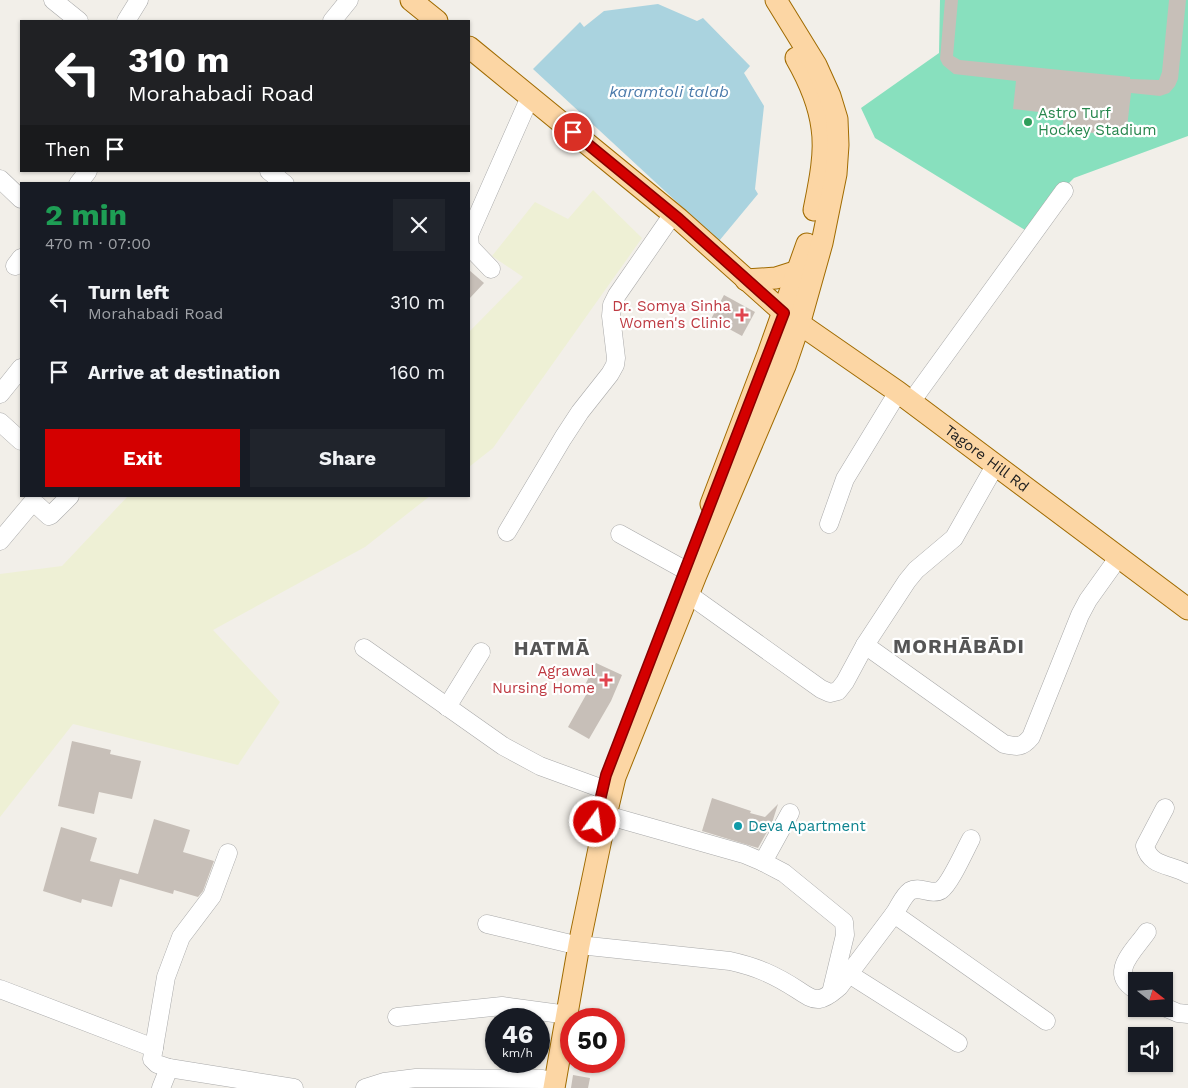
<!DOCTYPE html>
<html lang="en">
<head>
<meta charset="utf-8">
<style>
	:root { --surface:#171b24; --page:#20242c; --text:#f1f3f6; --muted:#9ea1a6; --accent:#d40000 }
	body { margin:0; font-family:"Work Sans",sans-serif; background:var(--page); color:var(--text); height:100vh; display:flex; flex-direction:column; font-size:19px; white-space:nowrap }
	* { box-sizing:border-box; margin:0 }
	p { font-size:16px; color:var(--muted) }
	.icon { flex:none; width:28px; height:28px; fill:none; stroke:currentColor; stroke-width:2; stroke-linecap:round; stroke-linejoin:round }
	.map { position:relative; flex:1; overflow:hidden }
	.details { position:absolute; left:20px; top:182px; width:450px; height:315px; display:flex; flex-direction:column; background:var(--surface); border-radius:0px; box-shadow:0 1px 4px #0004 }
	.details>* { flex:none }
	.banner { position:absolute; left:20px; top:20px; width:450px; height:152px; border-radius:0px; box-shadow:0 1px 4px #0004; background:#202124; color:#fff; overflow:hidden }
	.needle { width:32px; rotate:107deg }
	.buttons { position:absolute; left:1128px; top:972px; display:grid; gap:10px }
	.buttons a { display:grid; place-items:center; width:45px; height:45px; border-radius:0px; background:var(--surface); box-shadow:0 1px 4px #0004; font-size:25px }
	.speed { position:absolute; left:485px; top:1008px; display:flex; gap:10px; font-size:25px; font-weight:700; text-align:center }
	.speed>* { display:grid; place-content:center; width:65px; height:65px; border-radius:50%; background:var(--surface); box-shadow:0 1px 4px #0004; line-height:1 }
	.speed small { font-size:12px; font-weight:400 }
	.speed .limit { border:8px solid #d22; background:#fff; color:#111 }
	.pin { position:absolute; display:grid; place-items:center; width:42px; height:42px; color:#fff; margin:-21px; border:2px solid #fff; border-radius:50%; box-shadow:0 1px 5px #0007 }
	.me { position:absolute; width:55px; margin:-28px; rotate:14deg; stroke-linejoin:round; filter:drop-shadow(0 0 4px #0008) }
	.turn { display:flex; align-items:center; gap:18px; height:105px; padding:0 25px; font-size:22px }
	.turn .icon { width:65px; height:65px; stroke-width:2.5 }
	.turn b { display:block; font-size:35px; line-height:42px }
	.then { display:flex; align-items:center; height:48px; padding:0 25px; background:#0003; gap:10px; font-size:19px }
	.round { display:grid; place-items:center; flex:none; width:52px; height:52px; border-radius:0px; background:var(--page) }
	.summary { display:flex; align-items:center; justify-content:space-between; height:85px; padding:0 25px }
	h1 { font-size:30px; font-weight:700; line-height:38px; color:#1e9e55 }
	.action { display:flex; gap:10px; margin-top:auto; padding:10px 25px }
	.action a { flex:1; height:58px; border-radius:0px; background:var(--accent); color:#fff; font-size:20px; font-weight:700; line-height:58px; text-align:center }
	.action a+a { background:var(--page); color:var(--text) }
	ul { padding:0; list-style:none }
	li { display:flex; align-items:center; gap:15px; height:70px; padding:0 25px }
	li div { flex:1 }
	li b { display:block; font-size:19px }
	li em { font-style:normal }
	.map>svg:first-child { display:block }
</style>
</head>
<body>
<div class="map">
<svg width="1188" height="1088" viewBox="0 0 1188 1088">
	<rect width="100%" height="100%" fill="#f2efe9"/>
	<g fill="#eef0d5">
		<path d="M593,190L642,238L493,448L469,467V332L523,277L492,256L535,202L568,219Z"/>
		<path d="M128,496H430L365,547L213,630L280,702L238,765L73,724L0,817V574L62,566Z"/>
	</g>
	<path fill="#88e0be" d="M940,0H1188V136L1074,178L1051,201L1030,233L875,138L861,108L939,53Z"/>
	<path fill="#aad3df" d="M658,4L697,21L703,18L750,66L744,73L764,106L755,189L758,194L719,241L533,69L580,22L584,27L604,11Z"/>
	<g fill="#c7bfb8">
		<path d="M945,0H958L953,56L960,60L1130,77V79L1159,80L1162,72L1169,0H1186L1178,79L1175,86L1169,93L1160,96L1131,93L1126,136L1062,130L1064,115L1013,109L1016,81L954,74L943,65L940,59Z"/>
		<path d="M469,270L484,283L469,299Z"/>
		<path d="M724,295L755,312L742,336L711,319Z"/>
		<path d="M596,663L622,675L611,701L589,739L568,727L591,686L586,683Z"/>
		<path d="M72,741L111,750L110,754L141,761L132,799L99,792L94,814L58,806Z"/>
		<path d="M712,798L751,811L750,813L765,817L778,804L772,823L758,848L702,831Z"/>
		<path d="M154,819L190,830L183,852L214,861L203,891L198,897L174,890L173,894L120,879L112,907L82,899L81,903L43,891L61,827L97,838L90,861L138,874Z"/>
		<path d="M573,1075L590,1078L588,1088H571Z"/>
	</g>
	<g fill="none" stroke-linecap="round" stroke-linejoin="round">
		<g stroke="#a9a9a9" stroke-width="19">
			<g id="minor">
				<path d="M53,0L79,21"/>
				<path d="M126,21L139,0"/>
				<path d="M332,21L349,0"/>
				<path d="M269,171L285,184"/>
				<path d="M0,179L21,199"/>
				<path d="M78,184L88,171"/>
				<path d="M15,266L21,258"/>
				<path d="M491,269L470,247L469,235L530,97"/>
				<path d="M0,394L21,368"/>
				<path d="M911,402L1064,191"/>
				<path d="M0,422L21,441"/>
				<path d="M829,524L845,479L898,392"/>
				<path d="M507,532L563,438L580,412L610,374L615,365L616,358L611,316L612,305L617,295L673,214"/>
				<path d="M620,534L685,570"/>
				<path d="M0,541L31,504L37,505L49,516L51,515L70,496"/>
				<path d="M688,594L821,689L830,693L838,691L845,682L865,645L907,581L916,570L954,538L996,464"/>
				<path d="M865,645L1004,744C1017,747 1022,748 1031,737L1080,615L1088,600L1118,558"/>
				<path d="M364,648L503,746L540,766L603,789"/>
				<path d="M447,707L481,652"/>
				<path d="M1165,808L1145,846C1150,867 1171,864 1188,874"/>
				<path d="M606,815L744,854L763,862L784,873L844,922L845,935L831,993"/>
				<path d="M228,853L212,896L181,937L166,977L152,1059L157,1064L169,1068L294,1088"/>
				<path d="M763,862L790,813"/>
				<path d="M894,914C899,907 903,896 910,891C920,885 931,896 941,890C950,884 965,850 971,839"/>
				<path d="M487,924L567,943"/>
				<path d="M579,945L730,961C757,967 775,975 798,990C804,994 812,1000 819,999C827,998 834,991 839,987L894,914L1046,1021"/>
				<path d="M849,974L958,1043"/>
				<path d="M0,989L154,1048"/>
				<path d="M1136,990C1107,973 1134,951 1147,932"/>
				<path d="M1164,1007L1178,1013L1188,1014"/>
				<path d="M397,1017L502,1006L568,1015"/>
				<path d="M161,1088L169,1068"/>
				<path d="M365,1088L384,1082L416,1078L543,1079"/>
			</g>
		</g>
		<g stroke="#a06b00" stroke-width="23">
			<g id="major">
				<path d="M411,0L437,21"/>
				<path id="s1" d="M469,47L679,219L784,313L898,392L1188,609"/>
				<path d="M796,58C808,79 819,104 822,128C826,153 819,185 814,210"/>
				<path d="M746,280L776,278L798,271"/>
				<path d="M711,504L768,354L807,244"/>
				<path d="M554,1088L579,945L606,815L615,777L696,575L785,366L799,325L822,243L836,174L838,145L837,119L830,96L816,65L776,0"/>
			</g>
		</g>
		<use href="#minor" stroke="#fff" stroke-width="18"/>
		<use href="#major" stroke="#fcd6a4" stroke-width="21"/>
	</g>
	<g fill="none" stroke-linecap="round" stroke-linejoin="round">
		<g stroke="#8a0000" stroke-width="12">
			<path id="route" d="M573,132L679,219L784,313L606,775L595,822"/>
		</g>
		<use href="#route" stroke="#d40000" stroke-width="9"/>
	</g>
	<circle fill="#2e9e5b" stroke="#fff" stroke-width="2" cx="1028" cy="122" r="5"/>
	<g fill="#e0444e" stroke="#fff" stroke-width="2">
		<path d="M739.5 307.5h5v5h5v5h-5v5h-5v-5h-5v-5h5z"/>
		<path d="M603.5 672.5h5v5h5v5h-5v5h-5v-5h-5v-5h5z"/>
	</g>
	<circle fill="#0f9aa8" stroke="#fff" stroke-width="2" cx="738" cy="826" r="5"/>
	<g text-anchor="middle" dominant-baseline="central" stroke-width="4.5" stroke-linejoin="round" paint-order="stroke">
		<g font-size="15" fill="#27864d" stroke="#fff" text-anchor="start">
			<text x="1038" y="113">Astro Turf<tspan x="1038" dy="17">Hockey Stadium</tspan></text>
		</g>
		<g font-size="15" fill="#be3a42" stroke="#fff" text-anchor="end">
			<text x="731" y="306">Dr. Somya Sinha<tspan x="731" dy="17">Women's Clinic</tspan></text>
			<text x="595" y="671">Agrawal<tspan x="595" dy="17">Nursing Home</tspan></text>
		</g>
		<g font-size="15" fill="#222" stroke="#fff">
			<text stroke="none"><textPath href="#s1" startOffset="662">Tagore Hill Rd</textPath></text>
		</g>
		<g font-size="15" fill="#0d838f" stroke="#fff" text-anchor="start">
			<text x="748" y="826">Deva Apartment</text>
		</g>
		<g font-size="16" font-style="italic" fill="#4a7aab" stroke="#fff">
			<text x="669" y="91">karamtoli talab</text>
		</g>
		<g font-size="20" font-weight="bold" letter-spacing="1" fill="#555" stroke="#fff">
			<text x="959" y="646">MORHĀBĀDI</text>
			<text x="552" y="648">HATMĀ</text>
		</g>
	</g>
</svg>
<div class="buttons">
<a><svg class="needle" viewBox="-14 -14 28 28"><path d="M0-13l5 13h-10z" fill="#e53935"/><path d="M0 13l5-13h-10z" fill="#9ea1a6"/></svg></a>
<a><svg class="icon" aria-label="sound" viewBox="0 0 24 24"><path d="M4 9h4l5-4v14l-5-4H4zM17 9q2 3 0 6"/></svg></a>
</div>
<div class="speed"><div>46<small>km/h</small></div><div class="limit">50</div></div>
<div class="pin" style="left:573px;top:132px;background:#d93025"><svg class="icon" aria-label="arrive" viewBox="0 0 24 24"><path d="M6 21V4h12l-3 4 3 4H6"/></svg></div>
<svg class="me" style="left:595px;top:822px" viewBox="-20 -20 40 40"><circle r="17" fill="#d40000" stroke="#fff" stroke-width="3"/><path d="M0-11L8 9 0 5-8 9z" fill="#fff"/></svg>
<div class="banner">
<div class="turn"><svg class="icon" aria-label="left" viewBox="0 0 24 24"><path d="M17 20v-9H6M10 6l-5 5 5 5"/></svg><div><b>310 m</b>Morahabadi Road</div></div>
<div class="then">Then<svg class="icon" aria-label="arrive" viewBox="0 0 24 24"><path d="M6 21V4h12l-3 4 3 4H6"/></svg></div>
</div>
<section class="details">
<div class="summary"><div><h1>2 min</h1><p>470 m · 07:00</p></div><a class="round"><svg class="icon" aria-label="close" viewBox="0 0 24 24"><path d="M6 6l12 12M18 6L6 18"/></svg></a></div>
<ul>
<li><svg class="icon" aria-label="left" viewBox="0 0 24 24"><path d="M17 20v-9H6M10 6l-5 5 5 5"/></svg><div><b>Turn left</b><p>Morahabadi Road</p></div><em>310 m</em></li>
<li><svg class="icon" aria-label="arrive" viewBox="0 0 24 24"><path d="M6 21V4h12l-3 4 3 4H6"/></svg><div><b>Arrive at destination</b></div><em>160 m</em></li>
</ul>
<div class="action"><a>Exit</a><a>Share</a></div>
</section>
</div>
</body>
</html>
